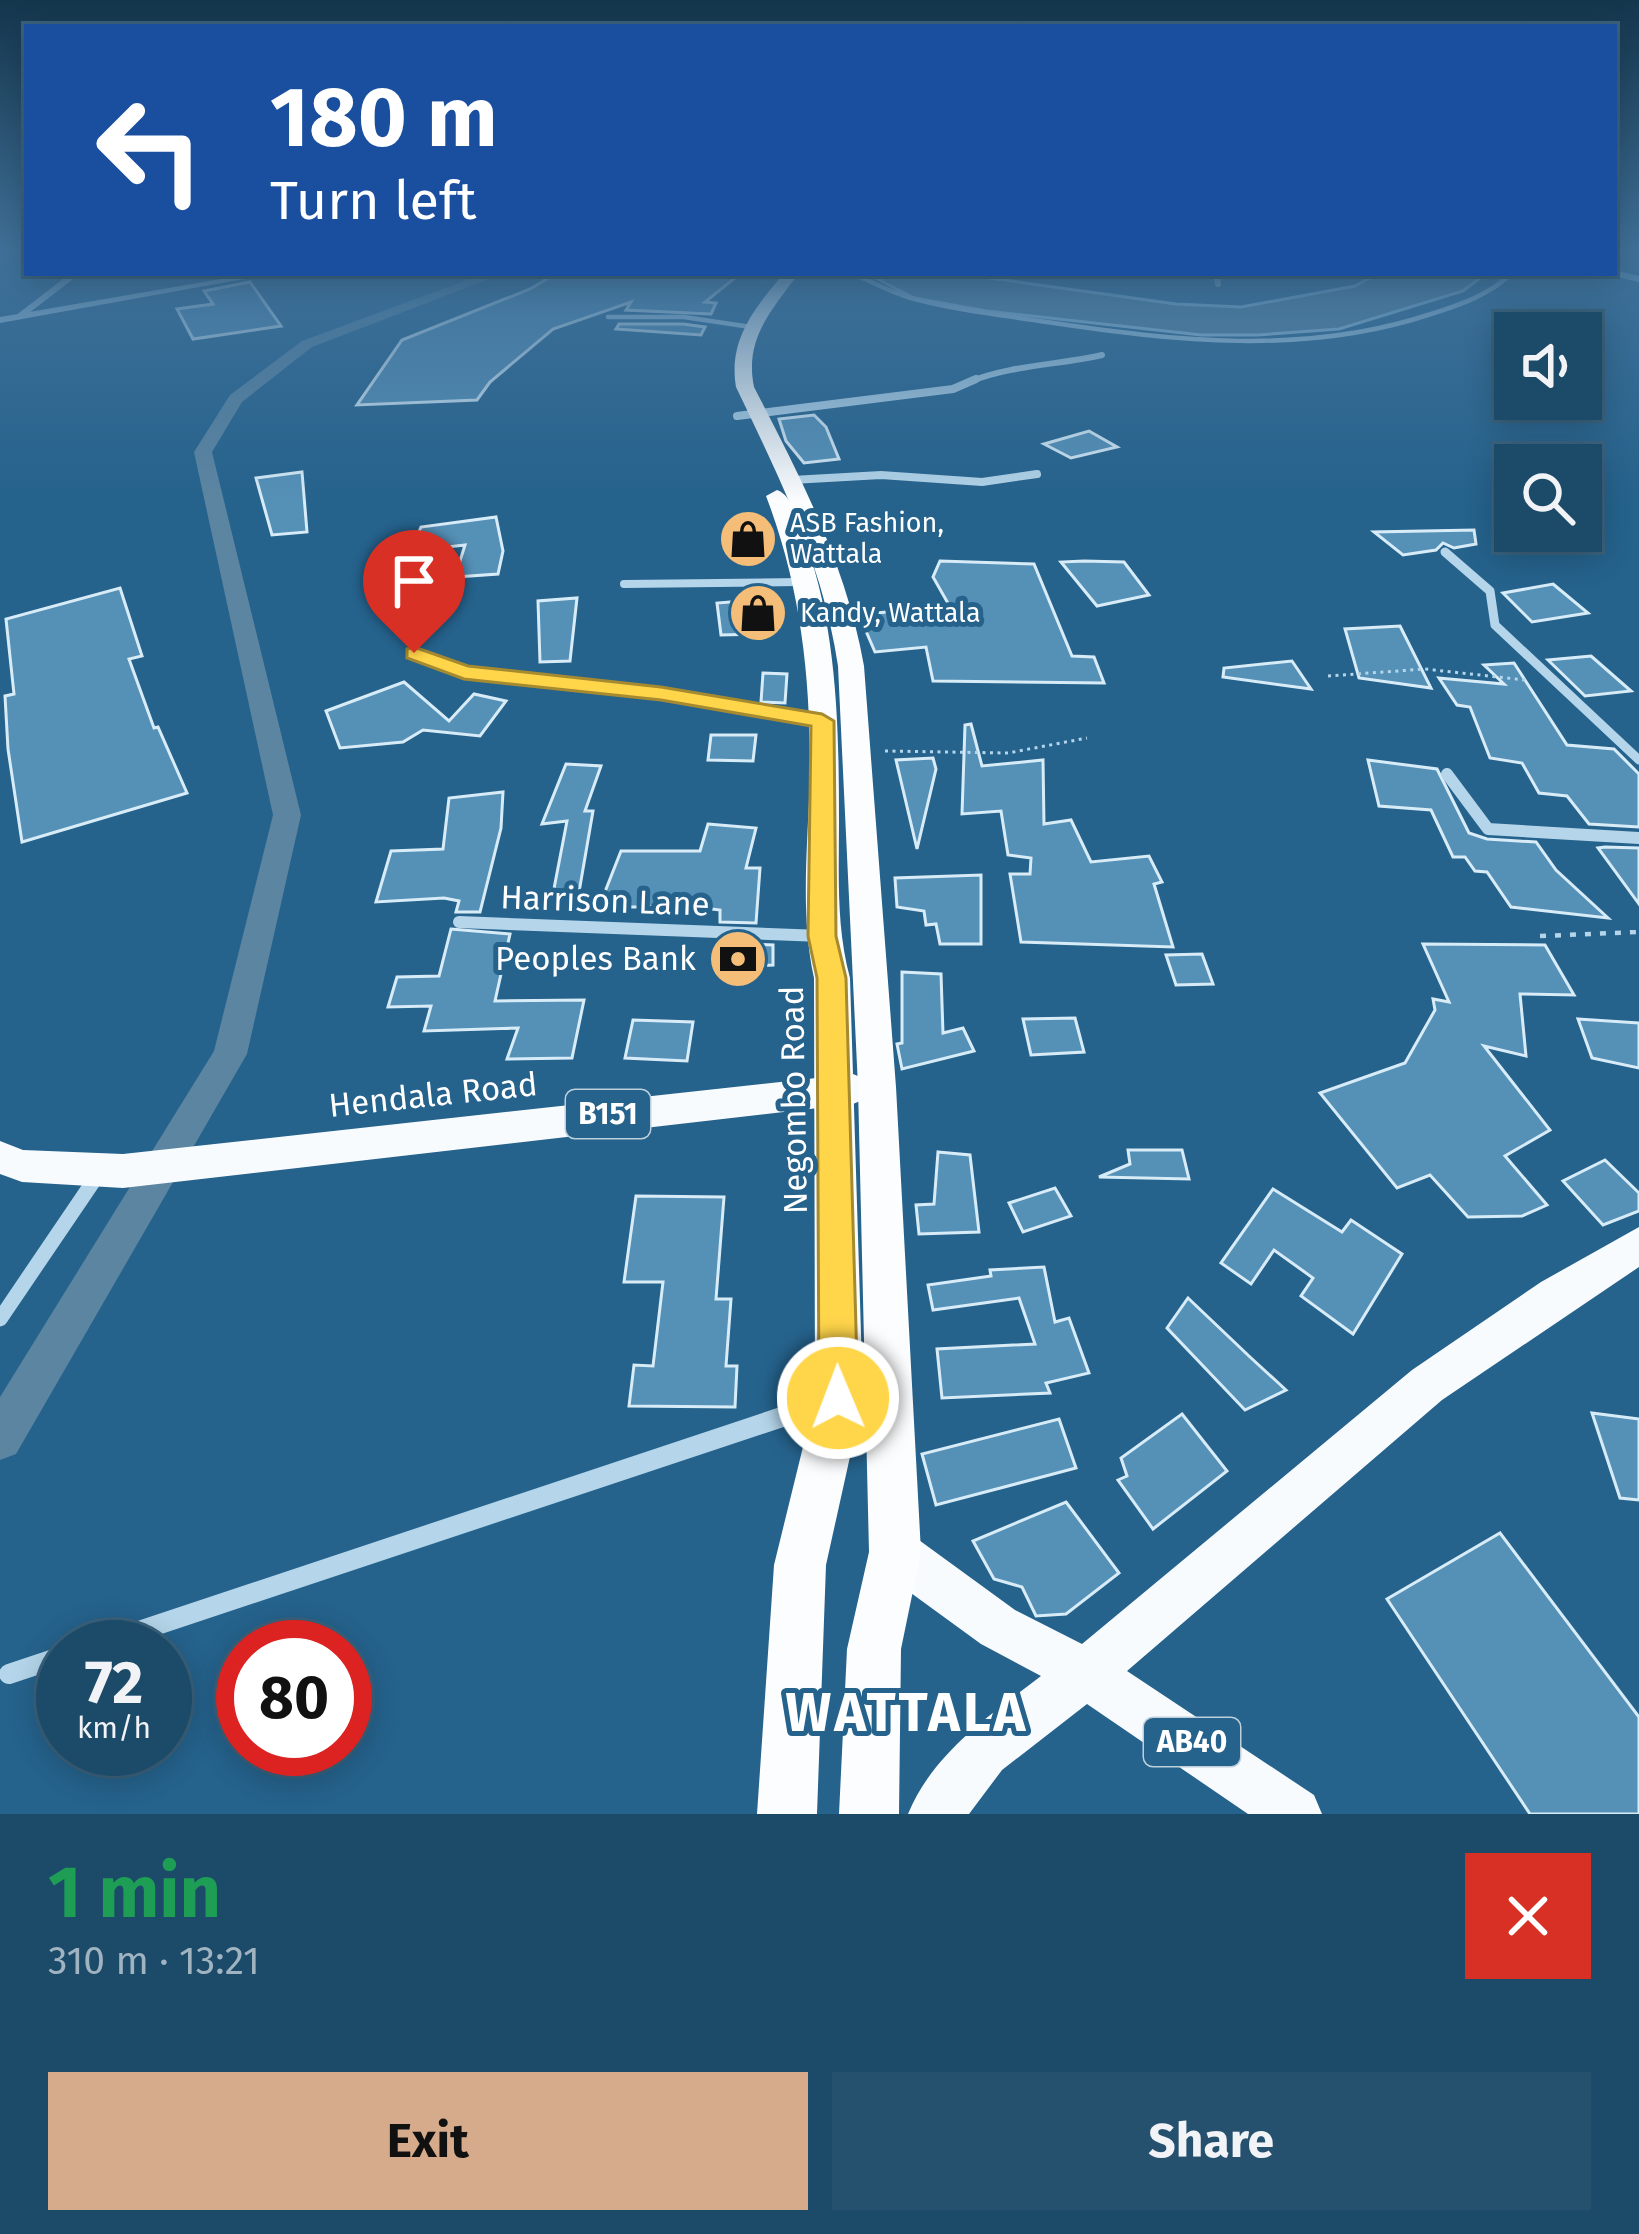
<!DOCTYPE html>
<html lang="en">
<head>
<meta charset="utf-8">
<style>
	:root { --surface:#1c4a69; --page:#25516f; --text:#f1f3f6; --muted:#a0b3c0; --line:#3a627d; --accent:#d6ab8b }
	body { margin:0; font-family:"Fira Sans",sans-serif; background:var(--page); color:var(--text); height:100vh; display:flex; flex-direction:column; font-size:45px; white-space:nowrap }
	* { box-sizing:border-box; margin:0 }
	p { font-size:39px; color:var(--muted) }
	.icon { flex:none; width:66px; height:66px; fill:none; stroke:currentColor; stroke-width:2; stroke-linecap:round; stroke-linejoin:round }
	.map { position:relative; height:1814px; overflow:hidden }
	.panel { display:flex; flex-direction:column; background:var(--surface); flex:1 }
	.panel>* { flex:none }
	.top-card { position:absolute; left:24px; top:24px; width:1593px; height:252px; border-radius:0px; box-shadow:0 6px 30px #0003,0 0 0 3px var(--line); background:#1a4fa0; color:#fff; overflow:hidden }
	.fabs { position:absolute; left:1494px; top:312px; display:grid; gap:24px }
	.fabs a { display:grid; place-items:center; width:108px; height:108px; border-radius:0px; background:var(--surface); box-shadow:0 6px 30px #0003,0 0 0 3px var(--line); font-size:60px }
	.speed { position:absolute; left:36px; top:1620px; display:flex; gap:24px; font-size:60px; font-weight:700; text-align:center }
	.speed>* { display:grid; place-content:center; width:156px; height:156px; border-radius:50%; background:var(--surface); box-shadow:0 6px 30px #0003,0 0 0 3px var(--line); line-height:1 }
	.speed small { font-size:30px; font-weight:400 }
	.speed .limit { border:18px solid #d22; background:#fff; color:#111 }
	.pin { position:absolute; display:grid; place-items:center; width:102px; height:102px; color:#fff; margin:-123px -51px; border-radius:50% 50% 50% 0; rotate:-45deg; box-shadow:0 0 12px #0007 }
	.pin .icon { rotate:45deg }
	.me { position:absolute; width:132px; margin:-66px; rotate:359deg; stroke-linejoin:round; filter:drop-shadow(0 0 9px #0008) }
	.turn { display:flex; align-items:center; gap:42px; height:252px; padding:0 48px; font-size:54px }
	.turn .icon { width:156px; height:156px; stroke-width:2.5 }
	.turn b { display:block; font-size:84px; line-height:102px }
	.round { display:grid; place-items:center; flex:none; width:126px; height:126px; border-radius:0px; background:var(--page) }
	.summary { display:flex; align-items:center; justify-content:space-between; height:204px; padding:0 48px }
	h1 { font-size:72px; font-weight:700; line-height:90px; color:#1e9e55 }
	.cta { display:flex; gap:24px; margin-top:auto; padding:24px 48px }
	.cta a { flex:1; height:138px; border-radius:0px; background:var(--accent); color:#111; font-size:48px; font-weight:700; line-height:138px; text-align:center }
	.cta a+a { background:var(--page); color:var(--text) }
	.map>svg:first-child { display:block }
</style>
</head>
<body>
<div class="map">
<svg width="1639" height="1814" viewBox="0 0 1639 1814">
	<rect width="100%" height="100%" fill="#25628c"/>
	<path fill="#5c85a1" stroke="#a8d2eb" stroke-width="3" d="M866,273H954L1176,304L1241,307L1355,286L1378,273H1487L1463,291L1339,329L1258,335H1201L986,311L914,298Z"/>
	<g fill="none" stroke-linecap="round" stroke-linejoin="round">
		<path fill="#5c85a1" fill-rule="evenodd" d="M486,273H505L312,347L242,402L212,452L301,815L247,1054L16,1454L0,1460V1397L214,1051L273,815L194,452L230,395L302,341Z"/>
	</g>
	<g fill="#5590b7" stroke="#d8ecf8" stroke-width="3">
		<path d="M557,273H741L705,302L716,303L711,314L626,310L631,302L553,329L490,382L477,400L357,405L402,340L530,289Z"/>
		<path d="M250,282L281,326L193,339L177,309L213,304L204,291Z"/>
		<path d="M619,324H683L705,327L701,335L616,329Z"/>
		<path d="M814,415L826,427L839,459L804,463L786,441L779,419Z"/>
		<path d="M1089,431L1117,447L1071,458L1044,444Z"/>
		<path d="M302,472L307,532L272,535L256,478Z"/>
		<path d="M496,517L503,551L498,574L455,577L465,545L411,551L421,527Z"/>
		<path d="M1474,530L1476,544L1454,548L1443,543L1436,550L1403,555L1374,532Z"/>
		<path d="M940,561L1034,564L1072,656L1094,657L1104,683L933,681L926,647L875,652L859,615L949,605L933,577Z"/>
		<path d="M1084,561L1124,562L1149,595L1097,606L1061,562Z"/>
		<path d="M1553,584L1588,613L1532,622L1503,593Z"/>
		<path d="M120,588L142,656L129,659L154,728L158,727L187,793L22,842L8,749L5,696L14,694L6,619Z"/>
		<path d="M577,598L570,661L540,662L538,601Z"/>
		<path d="M768,599L767,634L721,635L717,603Z"/>
		<path d="M1400,626L1431,688L1359,678L1345,629Z"/>
		<path d="M1591,656L1631,691L1585,696L1548,660Z"/>
		<path d="M1292,661L1311,689L1223,677L1224,668Z"/>
		<path d="M1514,663L1567,745L1614,749L1639,774V827L1589,824L1567,796L1539,793L1522,763L1490,758L1470,707L1457,705L1439,678L1504,684L1484,665Z"/>
		<path d="M763,673L787,674L785,703L761,702Z"/>
		<path d="M404,682L449,721L474,694L506,701L480,736L423,730L403,742L340,748L326,711Z"/>
		<path d="M971,724L982,766L1043,760L1044,824L1071,820L1091,862L1149,856L1162,882L1154,884L1173,947L1021,942L1010,874H1030L1031,858L1008,855L1001,811L962,814L965,725Z"/>
		<path d="M711,735H756L753,761L708,760Z"/>
		<path d="M933,758L936,769L917,849L896,760Z"/>
		<path d="M1368,760L1437,769L1469,833L1487,839L1536,842L1556,870L1608,918L1511,907L1487,872L1475,871L1465,857H1453L1431,810L1379,806Z"/>
		<path d="M566,764L601,766L585,811H593L578,898L552,899L567,821L542,824Z"/>
		<path d="M503,792L501,828L480,912H456L459,901L444,898L376,902L391,851L443,849L449,798Z"/>
		<path d="M708,824L756,828L746,868H760L756,923L720,922V910L696,907H599L621,851H700Z"/>
		<path d="M1605,847L1639,848V904L1598,848Z"/>
		<path d="M981,875V944H940L936,924L926,925L924,911L897,907L895,878Z"/>
		<path d="M451,929L510,934L495,1001L584,1000L572,1058L507,1059L518,1028L424,1031L431,1006L388,1007L397,977L439,976Z"/>
		<path d="M720,943L773,945V965L719,967Z"/>
		<path d="M1423,944L1545,945L1574,995L1520,994L1526,1056L1484,1046L1550,1130L1505,1156L1547,1205L1522,1216L1468,1217L1430,1175L1397,1188L1320,1093L1405,1063L1435,1010L1433,999L1449,1002Z"/>
		<path d="M1202,954L1213,984L1176,985L1166,955Z"/>
		<path d="M902,972L941,974L943,1033L963,1028L974,1051L902,1069L897,1044L902,1043Z"/>
		<path d="M1075,1018L1084,1052L1031,1055L1023,1019Z"/>
		<path d="M1578,1019L1639,1023V1068L1592,1058Z"/>
		<path d="M633,1020L693,1022L687,1061L625,1058Z"/>
		<path d="M1128,1150H1182L1189,1179L1099,1177L1130,1164Z"/>
		<path d="M938,1152L970,1155L979,1232L919,1234L916,1205L934,1204Z"/>
		<path d="M1605,1160L1639,1193V1211L1603,1225L1563,1181Z"/>
		<path d="M1055,1188L1071,1216L1023,1232L1009,1203Z"/>
		<path d="M1273,1189L1342,1232L1351,1220L1402,1254L1353,1334L1301,1296L1313,1278L1274,1250L1251,1284L1221,1263Z"/>
		<path d="M636,1196L724,1197L716,1299H731L726,1366H737L735,1407L629,1406L634,1365L653,1366L663,1282H624Z"/>
		<path d="M1044,1267L1055,1322L1069,1318L1089,1373L1046,1383L1050,1393L942,1398L937,1349L1035,1344L1019,1298L933,1310L928,1285L991,1276L990,1270Z"/>
		<path d="M1188,1298L1250,1357L1286,1390L1245,1410L1167,1328Z"/>
		<path d="M1592,1413L1639,1419V1500L1620,1498Z"/>
		<path d="M1182,1414L1227,1471L1153,1529L1118,1480L1127,1476L1121,1458Z"/>
		<path d="M1059,1419L1076,1468L936,1505L922,1454Z"/>
		<path d="M1066,1502L1119,1573L1066,1614L1036,1616L1022,1587L994,1579L973,1541Z"/>
		<path d="M1500,1533L1639,1717V1814H1530L1387,1599Z"/>
	</g>
	<g fill="none" stroke-linecap="round" stroke-linejoin="round">
		<g stroke="#b4d5ea" stroke-width="3" stroke-dasharray="3 4.5" stroke-linecap="butt">
			<path d="M1328,676L1425,669L1525,680"/>
			<path d="M885,751L1008,753L1087,738"/>
		</g>
		<path stroke="#b4d5ea" stroke-width="4.5" stroke-dasharray="6 9" stroke-linecap="butt" d="M1540,936L1639,932"/>
		<g stroke="#b4d5ea" stroke-width="4.5">
			<path d="M851,273C871,281 889,292 911,298C955,310 1002,315 1047,322C1175,341 1305,356 1431,314C1460,305 1489,295 1512,273"/>
			<path d="M608,317H684L751,327"/>
		</g>
		<g stroke="#b4d5ea" stroke-width="8">
			<path d="M396,584L414,653L464,672L661,694L817,720"/>
			<path d="M624,584L800,582"/>
		</g>
		<g stroke="#b4d5ea" stroke-width="6">
			<path d="M1217,273L1218,284"/>
			<path d="M1614,273L1639,279"/>
			<path d="M20,316L76,273"/>
			<path d="M969,382C1011,365 1058,365 1102,355"/>
		</g>
		<g stroke="#b4d5ea" stroke-width="8">
			<path d="M737,416L953,389L976,379"/>
			<path d="M792,480L881,475L982,482L1037,474"/>
		</g>
		<path stroke="#b4d5ea" stroke-width="9" d="M1445,552L1490,591L1495,625L1639,760"/>
		<g stroke="#b4d5ea" stroke-width="12">
			<path d="M1447,774L1488,829L1639,838"/>
			<path d="M459,922L822,936"/>
		</g>
		<path stroke="#b4d5ea" stroke-width="15" d="M0,1319L97,1176"/>
		<g stroke="#b4d5ea" stroke-width="20">
			<path d="M91,1647L824,1403"/>
			<path d="M9,1674L63,1656"/>
		</g>
		<path fill="#b4d5ea" fill-rule="evenodd" d="M256,273H277L0,323V317Z"/>
		<g fill="#f8fbfe" fill-rule="evenodd">
			<path d="M853,1074L865,1079L870,1089L865,1099L853,1104L123,1188L22,1182L0,1174V1141L23,1150L123,1154Z"/>
			<path d="M1639,1227V1267L1442,1400L1127,1671L1314,1795L1322,1814H1248L1087,1704L1002,1770L969,1814H908C933,1753 990,1715 1041,1676L981,1644L878,1569L872,1552L878,1535L895,1529L912,1535L1015,1610L1082,1644L1412,1370L1541,1282Z"/>
		</g>
		<g fill="#fcfdfe" fill-rule="evenodd">
			<path d="M784,273H799C772,310 744,338 754,387C801,478 846,564 864,666L896,1087L921,1552L901,1649L899,1814H839L847,1649L869,1552L858,1087L838,666C823,564 780,479 736,387C728,339 755,308 784,273Z"/>
			<path d="M777,490C791,495 794,513 800,527C837,620 839,722 839,821C839,875 836,926 850,978L863,1398L826,1565L817,1814H757L774,1565L815,1398L814,978C799,909 809,838 810,767C810,672 800,585 766,496Z"/>
		</g>
	</g>
	<linearGradient id="sky" x2="0" y2="1"><stop stop-color="#14364d"/><stop offset="0.5" stop-color="#407199"/><stop offset="1" stop-color="#407199" stop-opacity="0"/></linearGradient>
	<rect width="1639" height="502" fill="url(#sky)"/>
	<path fill="#ffd54a" stroke="#a68a30" stroke-width="3" d="M414,647L468,666L661,687L822,714L834,721L836,936L846,978L858,1398L852,1412L838,1418L825,1412L819,1398L817,978L808,936L811,726L661,700L464,679L407,658V649Z"/>
	<defs>
		<g id="shop-disc" transform="scale(3)"><circle r="9.5" fill="#f4bd78" stroke="#25628c"/><path d="M-5-2.5h2.3a2.7 3.5 0 0 1 5.4 0H5L5.5 6h-11ZM-1.5-2.5h3a1.5 2.3 0 0 0-3 0Z" fill="#111"/></g>
		<g id="bank-disc" transform="scale(3)"><circle r="9.5" fill="#f4bd78" stroke="#25628c"/><path d="M-6-4H6V4H-6ZM0-2.3a2.3 2.3 0 1 0 0 4.6a2.3 2.3 0 1 0 0-4.6Z" fill="#111"/></g>
	</defs>
	<g fill-rule="evenodd">
		<use href="#shop-disc" x="748" y="539"/>
		<use href="#shop-disc" x="758" y="613"/>
		<use href="#bank-disc" x="738" y="959"/>
	</g>
	<g text-anchor="middle" dominant-baseline="central" stroke-width="10" stroke-linejoin="round" paint-order="stroke">
		<g font-size="27" fill="#fff" stroke="#25628c" text-anchor="start">
			<text x="790" y="523">ASB Fashion,<tspan x="790" dy="31">Wattala</tspan></text>
			<text x="800" y="613">Kandy, Wattala</text>
		</g>
		<g fill="#25628c" stroke="#bed0dc" stroke-width="3">
			<rect x="566" y="1090" width="84" height="48" rx="9"/>
			<rect x="1144" y="1718" width="96" height="48" rx="9"/>
		</g>
		<g font-size="30" font-weight="bold" fill="#fff">
			<text x="608" y="1114">B151</text>
			<text x="1192" y="1742">AB40</text>
		</g>
		<g font-size="33" fill="#fff" stroke="#25628c">
			<text transform="translate(605 901) rotate(2)">Harrison Lane</text>
			<text transform="translate(433 1095) rotate(-6)">Hendala Road</text>
			<text transform="translate(794 1100) rotate(-91)">Negombo Road</text>
		</g>
		<g font-size="33" fill="#fff" stroke="#25628c" text-anchor="end">
			<text x="696" y="959">Peoples Bank</text>
		</g>
		<g font-size="54" font-weight="bold" letter-spacing="3" fill="#fff" stroke="#25628c">
			<text x="907" y="1713">WATTALA</text>
		</g>
	</g>
</svg>
<div class="fabs">
<a><svg class="icon" aria-label="sound" viewBox="0 0 24 24"><path d="M4 9h4l5-4v14l-5-4H4zM17 9q2 3 0 6"/></svg></a>
<a><svg class="icon" aria-label="search" viewBox="0 0 24 24"><circle cx="10" cy="10" r="6"/><path d="M15 15l6 6"/></svg></a>
</div>
<div class="speed"><div>72<small>km/h</small></div><div class="limit">80</div></div>
<div class="pin" style="left:414px;top:653px;background:#d93025"><svg class="icon" aria-label="arrive" viewBox="0 0 24 24"><path d="M6 21V4h12l-3 4 3 4H6"/></svg></div>
<svg class="me" style="left:838px;top:1398px" viewBox="-20 -20 40 40"><circle r="17" fill="#ffd54a" stroke="#fff" stroke-width="3"/><path d="M0-11L8 9 0 5-8 9z" fill="#fff"/></svg>
<div class="top-card">
<div class="turn"><svg class="icon" aria-label="left" viewBox="0 0 24 24"><path d="M17 20v-9H6M10 6l-5 5 5 5"/></svg><div><b>180 m</b>Turn left</div></div>
</div>
</div>
<section class="panel">
<div class="summary"><div><h1>1 min</h1><p>310 m · 13:21</p></div><a class="round" style="background:#d93025;color:#fff"><svg class="icon" aria-label="close" viewBox="0 0 24 24"><path d="M6 6l12 12M18 6L6 18"/></svg></a></div>
<div class="cta"><a>Exit</a><a>Share</a></div>
</section>
</body>
</html>
